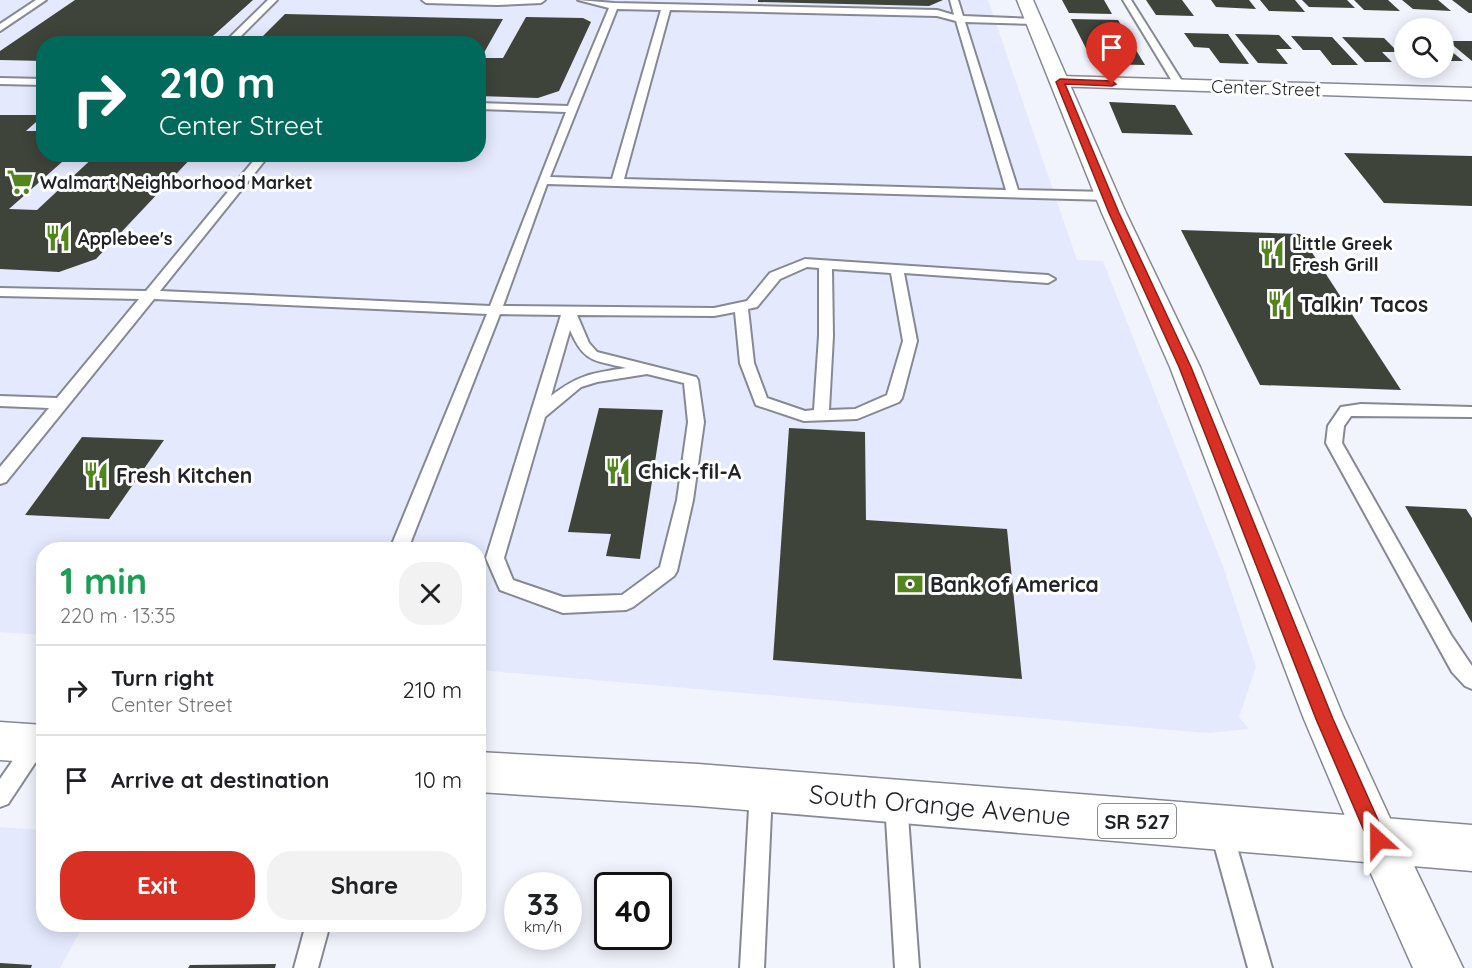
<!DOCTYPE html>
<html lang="en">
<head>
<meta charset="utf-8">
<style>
	:root { --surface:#fff; --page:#f2f2f2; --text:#202124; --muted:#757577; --line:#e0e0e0; --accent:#d93025 }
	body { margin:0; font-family:Quicksand,sans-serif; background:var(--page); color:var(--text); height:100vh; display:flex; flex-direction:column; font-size:22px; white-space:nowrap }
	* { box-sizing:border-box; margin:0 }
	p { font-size:20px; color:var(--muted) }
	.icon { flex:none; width:33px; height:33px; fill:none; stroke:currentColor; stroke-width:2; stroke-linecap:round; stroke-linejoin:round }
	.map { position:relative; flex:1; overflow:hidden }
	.side { position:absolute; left:36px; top:542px; width:450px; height:390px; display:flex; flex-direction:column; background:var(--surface); border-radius:24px; box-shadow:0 3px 15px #0003 }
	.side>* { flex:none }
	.guide { position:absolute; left:36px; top:36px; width:450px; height:126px; border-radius:24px; box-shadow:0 3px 15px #0003; background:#00695c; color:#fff; overflow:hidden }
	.buttons { position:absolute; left:1394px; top:18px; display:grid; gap:12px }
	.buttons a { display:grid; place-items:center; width:60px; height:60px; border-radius:50%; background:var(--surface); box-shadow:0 3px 15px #0003; font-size:30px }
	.speed { position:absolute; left:504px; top:872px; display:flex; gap:12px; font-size:30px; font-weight:700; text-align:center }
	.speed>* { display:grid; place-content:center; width:78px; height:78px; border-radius:50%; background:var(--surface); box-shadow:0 3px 15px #0003; line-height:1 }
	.speed small { font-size:15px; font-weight:400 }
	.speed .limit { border:3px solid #111; border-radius:9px; background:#fff; color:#111 }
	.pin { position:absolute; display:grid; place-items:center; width:51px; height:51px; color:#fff; margin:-62px -26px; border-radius:50% 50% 50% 0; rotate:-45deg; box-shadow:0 0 6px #0007 }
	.pin .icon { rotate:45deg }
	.me { position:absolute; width:66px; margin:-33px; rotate:336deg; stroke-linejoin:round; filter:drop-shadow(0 0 4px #0008) }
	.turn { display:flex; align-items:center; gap:21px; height:126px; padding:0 24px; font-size:27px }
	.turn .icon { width:78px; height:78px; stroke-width:2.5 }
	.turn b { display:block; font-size:42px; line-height:51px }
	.round { display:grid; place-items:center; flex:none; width:63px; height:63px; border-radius:24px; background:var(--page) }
	.overview { display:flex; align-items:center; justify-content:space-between; height:102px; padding:0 24px }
	h1 { font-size:36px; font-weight:700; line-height:45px; color:#1e9e55 }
	.button { display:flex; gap:12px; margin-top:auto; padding:12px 24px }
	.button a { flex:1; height:69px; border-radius:24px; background:var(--accent); color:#fff; font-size:24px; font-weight:700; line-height:69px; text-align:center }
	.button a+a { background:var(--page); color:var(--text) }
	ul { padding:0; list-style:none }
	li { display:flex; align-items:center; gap:18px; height:90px; padding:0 24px; border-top:2px solid var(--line) }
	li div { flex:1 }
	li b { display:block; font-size:22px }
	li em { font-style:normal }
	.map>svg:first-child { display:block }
</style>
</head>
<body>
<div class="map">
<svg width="1472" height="968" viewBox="0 0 1472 968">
	<rect width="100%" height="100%" fill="#f1f3fd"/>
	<g fill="#e5e9fd" fill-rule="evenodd">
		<path d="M0,0H988L1077,260L1103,261L1224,569L1256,667L1239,717L1249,729L1206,733L479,670L478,549H44L43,635L0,632ZM44,44H478V154H44Z"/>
		<path d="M0,827L43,830L44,924H84L60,968H0Z"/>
	</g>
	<g fill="#3f443b">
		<path d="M75,0H253L204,44H44V61L0,60V51Z"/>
		<path d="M758,0H943L929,6L758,2Z"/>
		<path d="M1062,0H1104L1112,14L1069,13Z"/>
		<path d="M1146,0H1182L1194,16L1156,15Z"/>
		<path d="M1211,0H1249L1256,9L1216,7Z"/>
		<path d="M1260,0H1295L1305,12L1269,11Z"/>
		<path d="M1302,0H1347L1355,8L1309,7Z"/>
		<path d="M1354,0H1388L1400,11L1364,10Z"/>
		<path d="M1402,0H1438L1451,11L1413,9Z"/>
		<path d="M1452,0H1472V13H1469Z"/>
		<path d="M285,14L503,19L481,58H503L526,17L583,18L591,22L559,91L538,98L478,96V44H255Z"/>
		<path d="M1071,19L1118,20L1145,65L1094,64Z"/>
		<path d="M1184,33L1228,34L1249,64L1220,63L1209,48L1194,47Z"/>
		<path d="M1235,34L1279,35L1292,49H1276L1288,64L1258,63Z"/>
		<path d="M1291,36L1332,37L1358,65H1332L1320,50H1303Z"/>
		<path d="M1342,37L1384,38L1398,52H1382L1392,62H1365Z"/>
		<path d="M1448,41H1472V61Z"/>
		<path d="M1443,44L1463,61H1443Z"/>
		<path d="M1109,102L1175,105L1193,135L1122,133Z"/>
		<path d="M0,115H44L26,131H44V154H71L9,209L37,210L97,154H195L96,259L59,272L0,269Z"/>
		<path d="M1344,153L1472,156V206L1384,203Z"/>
		<path d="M1181,230L1300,234L1401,390L1260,385Z"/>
		<path d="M599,408L663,410L640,559L606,556L611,534L568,532Z"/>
		<path d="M789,428L865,432L866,520L1007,529L1022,679L773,660Z"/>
		<path d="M82,437L164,440L109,519L25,515Z"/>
		<path d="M1405,506L1466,509L1472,518V623Z"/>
		<path d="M0,963L32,965L31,968H0Z"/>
		<path d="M276,964L275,968H188L190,965Z"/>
	</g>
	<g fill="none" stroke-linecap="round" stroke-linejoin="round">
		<g stroke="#868893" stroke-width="4">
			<g id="lane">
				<path d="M36,0H46L0,31V24Z"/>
				<path d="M268,0H277L233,44H223Z"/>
				<path d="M422,0H545L541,3L497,5L426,3Z"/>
				<path d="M578,0L614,3L937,10L954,15L950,0H958L963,16L1037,19V23L1034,24L965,22L1018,190L1108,192L1114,196L1108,200L547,184L503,306L714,308L747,301L770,273L805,259L1048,275L1055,279L1048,283L904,273L917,341L902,398L899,402L857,419L804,421L756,405L740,363L735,312L714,316L577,315L589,343L597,352L696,377L698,380L704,422L693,500L677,571L674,576L633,607L626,610L563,613L500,590L486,558L561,315L500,314L408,549H390L487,314L154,299L6,482L0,484V467L49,408L0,406V396L57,398L139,299L0,296V288L146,291L259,154H270L160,291L490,306L566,112L478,109V103L568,106L609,8ZM617,9L661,10L612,179L550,177ZM670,10L937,16L956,21L1006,190L624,179ZM807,267L819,268V336L814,410L805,411L767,398L754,363L748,309L757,307L780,279ZM832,269L891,273L903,341L887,395L855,409L829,410L833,336ZM570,330C584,363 594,360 626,368C592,373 578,375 551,396ZM647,374L684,383L688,422L677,500L660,567L622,595L563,597L513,580L504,558L545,417L581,387L597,382Z"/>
				<path d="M1123,0H1131L1185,86L1183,88L1175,86Z"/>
				<path d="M0,78L44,79V85L0,84Z"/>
				<path d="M1361,404L1472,407V417L1351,416L1344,426L1342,443L1451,635L1472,666V689L1465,686L1452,672L1326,443L1328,426L1341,407Z"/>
				<path d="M36,734L43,737V751L8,804L0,807V779L29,737Z"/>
				<path d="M761,781L769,784L772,791L764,968H740L750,791L753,784Z"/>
				<path d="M896,791L904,795L907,802L919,968H895L885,802L888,795Z"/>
				<path d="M1221,819L1229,822L1232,830L1272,968H1248L1210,830L1213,822Z"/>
				<path d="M306,924H330L318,968H294Z"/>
			</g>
		</g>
		<g stroke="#868893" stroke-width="3">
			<g id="street">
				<path d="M1060,76L1472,88V100L1053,86L1050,82L1053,78Z"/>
				<path d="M1378,818L1394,824L1463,968H1413L1356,840L1362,824Z"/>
			</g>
		</g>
		<g stroke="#868893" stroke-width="3">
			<path id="secondary" d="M1017,0H1033L1126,213L1200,367L1343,716L1400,840L1394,856L1378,862L1362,856L1304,719L1170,367L1102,213Z"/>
		</g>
		<g stroke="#868893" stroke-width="3">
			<g id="primary">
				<path d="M0,722L44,725V763L0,760Z"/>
				<path d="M478,752L698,764L1472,825V871L698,806L478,792Z"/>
			</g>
		</g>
		<use href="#lane" fill="#fff" fill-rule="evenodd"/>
		<use href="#street" fill="#fff" fill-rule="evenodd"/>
		<use href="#secondary" fill="#fff" fill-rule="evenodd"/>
		<use href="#primary" fill="#fff" fill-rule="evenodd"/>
	</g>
	<path fill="#d93025" stroke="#8d1f18" stroke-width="1.5" d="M1060,79L1112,81L1116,84L1112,86L1065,84L1119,213L1191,367L1333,719L1387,840L1384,847L1378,849L1371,847L1316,719L1179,367L1109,213L1056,82Z"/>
	<defs>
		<g id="supermarket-bare" transform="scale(2.07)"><path d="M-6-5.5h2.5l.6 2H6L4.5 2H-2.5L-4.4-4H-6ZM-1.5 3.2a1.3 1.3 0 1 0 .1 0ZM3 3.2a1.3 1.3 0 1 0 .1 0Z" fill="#52861d" stroke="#fff" stroke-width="2.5" paint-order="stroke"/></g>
		<g id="restaurant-bare" transform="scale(2.07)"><path d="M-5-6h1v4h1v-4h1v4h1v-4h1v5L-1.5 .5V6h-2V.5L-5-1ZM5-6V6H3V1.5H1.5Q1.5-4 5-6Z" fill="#52861d" stroke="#fff" stroke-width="2.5" paint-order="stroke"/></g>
		<g id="bank-bare" transform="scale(2.07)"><path d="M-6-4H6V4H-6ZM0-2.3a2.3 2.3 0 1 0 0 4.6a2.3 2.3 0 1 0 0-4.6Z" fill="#52861d" stroke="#fff" stroke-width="2.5" paint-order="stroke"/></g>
	</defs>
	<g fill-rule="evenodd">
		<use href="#supermarket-bare" x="20" y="182"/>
		<use href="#restaurant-bare" x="58" y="238"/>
		<use href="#restaurant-bare" x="1272" y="253"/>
		<use href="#restaurant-bare" x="1280" y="304"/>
		<use href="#restaurant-bare" x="618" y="471"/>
		<use href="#restaurant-bare" x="96" y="475"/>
		<use href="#bank-bare" x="910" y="584"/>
	</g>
	<g text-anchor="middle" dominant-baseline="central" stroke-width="6" stroke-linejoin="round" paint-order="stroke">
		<g font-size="18" fill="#222328" stroke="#fff">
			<text transform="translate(1266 88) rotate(2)">Center Street</text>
		</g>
		<g font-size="18" font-weight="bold" fill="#222328" stroke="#fff" text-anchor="start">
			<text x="40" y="182">Walmart Neighborhood Market</text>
			<text x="78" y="238">Applebee's</text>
			<text x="1292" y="243">Little Greek<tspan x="1292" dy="21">Fresh Grill</tspan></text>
		</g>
		<rect fill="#fff" stroke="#646568" stroke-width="1.5" x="1098" y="804" width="78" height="34" rx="4.5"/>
		<g font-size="20" font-weight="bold" fill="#222328">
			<text x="1137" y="821">SR 527</text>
		</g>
		<g font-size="21" font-weight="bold" fill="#222328" stroke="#fff" text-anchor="start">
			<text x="1300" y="304">Talkin' Tacos</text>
			<text x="638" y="471">Chick-fil-A</text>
			<text x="116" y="475">Fresh Kitchen</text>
			<text x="930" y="584">Bank of America</text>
		</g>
		<g font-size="26" fill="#222328" stroke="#fff">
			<text transform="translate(940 805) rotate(5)">South Orange Avenue</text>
		</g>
	</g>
</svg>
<div class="buttons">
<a><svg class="icon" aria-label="search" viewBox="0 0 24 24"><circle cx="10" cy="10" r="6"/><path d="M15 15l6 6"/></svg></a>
</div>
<div class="speed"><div>33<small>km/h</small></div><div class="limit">40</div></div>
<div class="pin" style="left:1112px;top:84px;background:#d93025"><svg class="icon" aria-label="arrive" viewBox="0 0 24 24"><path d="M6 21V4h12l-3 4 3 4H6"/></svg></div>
<svg class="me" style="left:1378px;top:840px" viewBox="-20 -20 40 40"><path d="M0-17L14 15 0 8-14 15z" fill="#d93025" stroke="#fff" stroke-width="4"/></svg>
<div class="guide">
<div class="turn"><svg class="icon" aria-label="right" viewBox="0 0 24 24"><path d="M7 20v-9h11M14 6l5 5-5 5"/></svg><div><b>210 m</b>Center Street</div></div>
</div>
<section class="side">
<div class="overview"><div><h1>1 min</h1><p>220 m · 13:35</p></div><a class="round"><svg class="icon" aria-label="close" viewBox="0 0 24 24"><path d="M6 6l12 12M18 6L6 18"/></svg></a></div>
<ul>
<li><svg class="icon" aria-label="right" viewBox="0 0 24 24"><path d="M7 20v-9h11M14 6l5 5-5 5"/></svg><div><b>Turn right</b><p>Center Street</p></div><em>210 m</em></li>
<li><svg class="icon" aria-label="arrive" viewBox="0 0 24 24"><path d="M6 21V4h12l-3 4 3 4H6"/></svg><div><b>Arrive at destination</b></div><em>10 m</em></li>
</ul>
<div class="button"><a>Exit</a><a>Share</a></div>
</section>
</div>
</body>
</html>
